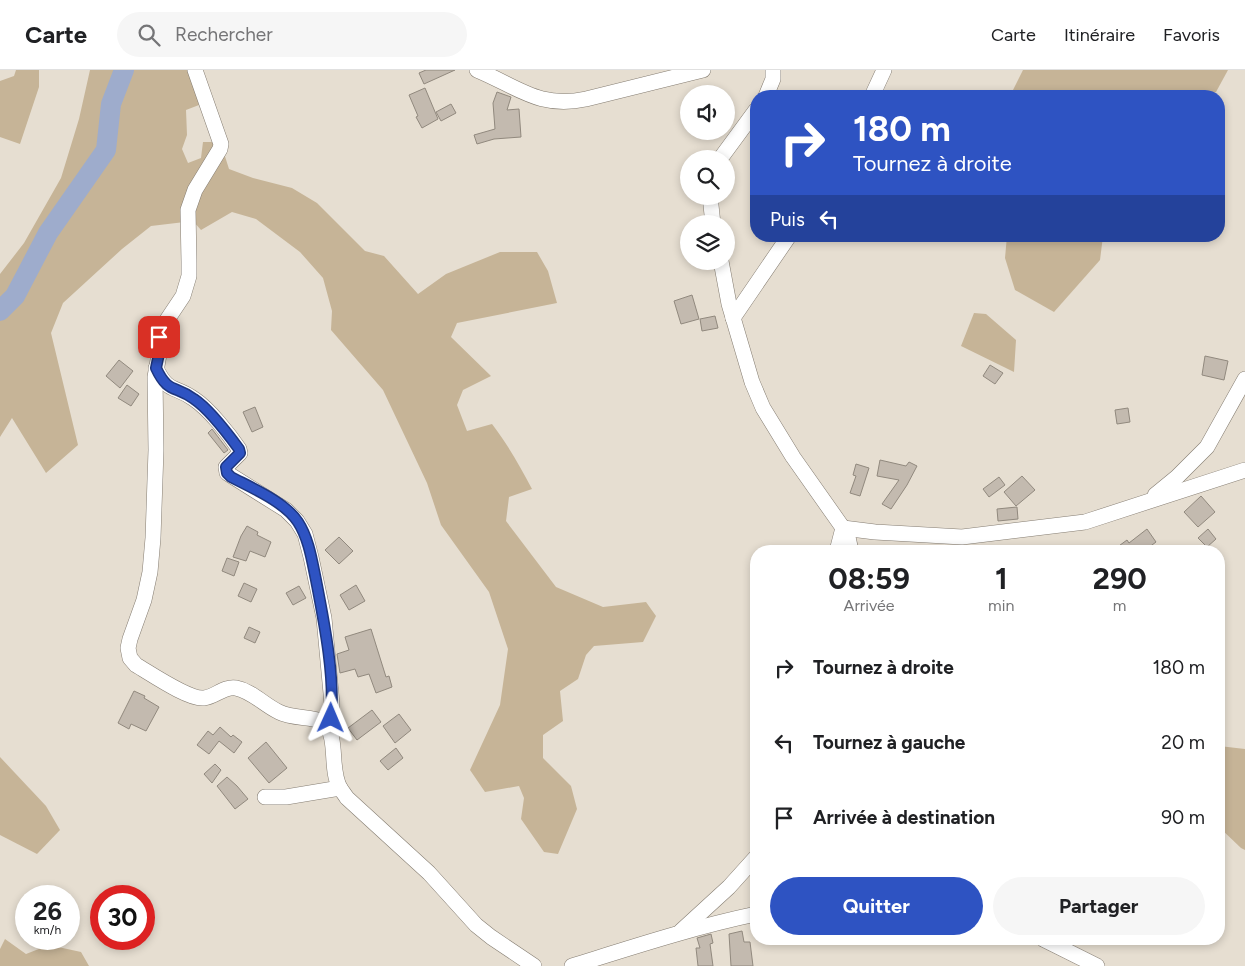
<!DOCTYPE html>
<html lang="fr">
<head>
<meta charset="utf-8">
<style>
	:root { --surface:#fff; --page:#f6f6f6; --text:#202124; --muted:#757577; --line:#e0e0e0; --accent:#2e53c2 }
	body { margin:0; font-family:Figtree,sans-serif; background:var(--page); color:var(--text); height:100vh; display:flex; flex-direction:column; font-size:19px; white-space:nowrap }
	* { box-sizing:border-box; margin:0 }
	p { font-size:16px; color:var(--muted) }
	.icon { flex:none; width:28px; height:28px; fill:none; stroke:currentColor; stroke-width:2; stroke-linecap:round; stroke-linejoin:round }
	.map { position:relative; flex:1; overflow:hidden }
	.side { position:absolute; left:750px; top:475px; width:475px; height:400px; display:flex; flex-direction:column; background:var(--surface); border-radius:20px; box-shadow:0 2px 8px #0003 }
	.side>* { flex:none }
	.top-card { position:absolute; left:750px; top:20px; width:475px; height:152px; border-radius:20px; box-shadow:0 2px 8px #0003; background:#2e53c2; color:#fff; overflow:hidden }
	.fabs { position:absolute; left:680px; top:15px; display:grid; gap:10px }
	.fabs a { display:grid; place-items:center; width:55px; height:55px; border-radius:50%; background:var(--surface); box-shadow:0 2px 8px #0003; font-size:25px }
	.speed { position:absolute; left:15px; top:815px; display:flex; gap:10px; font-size:25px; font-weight:700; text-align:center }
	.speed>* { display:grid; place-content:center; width:65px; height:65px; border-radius:50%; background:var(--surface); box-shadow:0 2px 8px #0003; line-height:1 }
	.speed small { font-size:12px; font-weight:400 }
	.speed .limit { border:8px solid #d22; background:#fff; color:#111 }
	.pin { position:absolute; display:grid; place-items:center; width:42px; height:42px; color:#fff; margin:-21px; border-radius:10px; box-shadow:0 2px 8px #0006 }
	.me { position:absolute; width:55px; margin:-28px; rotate:1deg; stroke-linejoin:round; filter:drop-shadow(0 0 4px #0008) }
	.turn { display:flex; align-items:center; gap:18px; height:105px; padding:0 20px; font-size:22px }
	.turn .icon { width:65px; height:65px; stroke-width:2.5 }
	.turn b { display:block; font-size:35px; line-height:42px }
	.then { display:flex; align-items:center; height:48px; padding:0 20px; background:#0003; gap:10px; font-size:19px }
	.eta { display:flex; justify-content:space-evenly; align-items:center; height:85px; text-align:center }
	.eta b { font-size:30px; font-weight:700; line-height:35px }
	.primary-button { display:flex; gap:10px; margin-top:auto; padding:10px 20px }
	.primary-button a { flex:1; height:58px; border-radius:30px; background:var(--accent); color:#fff; font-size:20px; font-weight:700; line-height:58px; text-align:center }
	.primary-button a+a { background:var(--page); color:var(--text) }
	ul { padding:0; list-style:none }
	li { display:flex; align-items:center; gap:15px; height:75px; padding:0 20px }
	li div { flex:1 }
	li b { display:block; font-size:19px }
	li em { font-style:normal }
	header { display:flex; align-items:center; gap:30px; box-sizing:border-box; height:70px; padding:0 25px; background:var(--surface); border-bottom:1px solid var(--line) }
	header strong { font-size:24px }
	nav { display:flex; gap:28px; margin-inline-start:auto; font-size:18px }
	.search { width:350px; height:45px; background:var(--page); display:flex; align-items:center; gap:12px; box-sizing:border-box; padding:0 18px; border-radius:28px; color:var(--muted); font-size:19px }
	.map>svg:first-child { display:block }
</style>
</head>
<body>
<header>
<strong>Carte</strong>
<div class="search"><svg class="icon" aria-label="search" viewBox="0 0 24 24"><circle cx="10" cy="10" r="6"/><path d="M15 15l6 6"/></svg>Rechercher</div>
<nav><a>Carte</a><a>Itinéraire</a><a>Favoris</a></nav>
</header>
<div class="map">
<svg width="1245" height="896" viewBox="0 0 1245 896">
	<rect width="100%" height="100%" fill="#e6ded1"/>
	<g fill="#c6b497">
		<path d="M16,0H39V17L20,74L0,67V11L14,6Z"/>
		<path d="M90,0H191L199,35L186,40L187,65L182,79L188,93L201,88L203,72H214L222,77L229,99L253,108L292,118L317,133L365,181L384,186L418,224L446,204L500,182H537L548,201L557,233L457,253L451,267L491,306L463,320L457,335L467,361L492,354C508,375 520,396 532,419L509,427L506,451L556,517L603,537L646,532L656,546L643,572L594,576L586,585L578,609L560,621L563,651L543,665V688L571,716L577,739L558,784L544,782L521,749L524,728L519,716L485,722L470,700L500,635L508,579L489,522L441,455L427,413L383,320L331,260L332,241L323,208L300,182L256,149L232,142L201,160L193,151L151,156L122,179L63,233L51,263L78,375L46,403L12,348L0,367V204L24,173L61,108L79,49Z"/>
		<path d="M1023,0H1228L1216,22L1207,26H1010Z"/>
		<path d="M1007,166H1103L1100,190L1054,242L1015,220L1005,188Z"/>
		<path d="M974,243L986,244L1016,270L1014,302L961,276Z"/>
		<path d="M1219,676L1245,679V780L1241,778L1219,757Z"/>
		<path d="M0,687L46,736L60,760L37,784L0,765Z"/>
		<path d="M5,869L26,884L49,875L81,882L89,896H0V879Z"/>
	</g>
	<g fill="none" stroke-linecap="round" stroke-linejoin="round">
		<path stroke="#9eaccc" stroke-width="20" d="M0,241L15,226L48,163L106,80L111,34L124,0"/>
	</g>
	<g fill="#c3baaf" stroke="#91897e">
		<path d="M426,0H455L424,14L419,3Z"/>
		<path d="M425,18L438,49L422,58L416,47L418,46L409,25Z"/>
		<path d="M497,22L511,27L507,40L519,39L521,67L494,69L477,74L474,65L495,59L493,33Z"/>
		<path d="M451,34L456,43L441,51L436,42Z"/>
		<path d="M692,225L699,249L681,254L674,231Z"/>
		<path d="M715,246L718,258L702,261L700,249Z"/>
		<path d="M1205,286L1228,291L1224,310L1202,305Z"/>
		<path d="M119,290L133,301L120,318L106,306Z"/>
		<path d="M990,295L1003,303L995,314L983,306Z"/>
		<path d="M127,315L139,324L131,336L118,328Z"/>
		<path d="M255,337L263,357L252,362L243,342Z"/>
		<path d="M1128,338L1130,352L1117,354L1115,340Z"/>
		<path d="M212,359L228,380L224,383L208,363Z"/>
		<path d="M880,390L906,396L909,392L917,396L907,415L891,439L882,434L899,410L877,406Z"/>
		<path d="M856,394L869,398L860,426L850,423L856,406L853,405Z"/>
		<path d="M1022,406L1035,420L1016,436L1004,422Z"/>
		<path d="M999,407L1005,415L989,427L983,419Z"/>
		<path d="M1201,426L1215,442L1198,457L1184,442Z"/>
		<path d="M1017,437L1018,449L998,451L997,439Z"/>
		<path d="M247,456L258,462L257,465L271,472L265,487L250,481L246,491L233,487L241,466Z"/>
		<path d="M1147,459L1156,472L1144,481H1112L1127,470L1129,473Z"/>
		<path d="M1208,459L1216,469L1207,477L1198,468Z"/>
		<path d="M339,467L353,481L339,494L325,480Z"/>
		<path d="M227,488L239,492L234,506L222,501Z"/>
		<path d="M244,513L257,519L251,532L238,526Z"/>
		<path d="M356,515L365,531L349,540L340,525Z"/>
		<path d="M299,516L306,528L293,535L286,523Z"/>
		<path d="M249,557L260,562L255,573L244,568Z"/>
		<path d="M371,559L386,607L389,606L392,617L376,623L369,604L358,607L355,599L340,603L337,584L349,580L345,567Z"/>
		<path d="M134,621L145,626L144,628L159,637L146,661L131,654L129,659L118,653Z"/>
		<path d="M372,640L381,652L357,670L348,658Z"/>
		<path d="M399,644L411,660L395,673L383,656Z"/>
		<path d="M220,657L231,667L233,665L242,672L234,683L219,671L209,684L197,675L208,661L213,665Z"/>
		<path d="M266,672L287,698L269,713L248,688Z"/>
		<path d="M396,678L403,688L388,700L380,691Z"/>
		<path d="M215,694L221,700L212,713L204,704Z"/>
		<path d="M227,707L237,716L248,729L235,739L217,716Z"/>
		<path d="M742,861L744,872H750L753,896H731L729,864Z"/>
		<path d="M711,864L713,873L710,874L713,896H698L696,878H700L697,868Z"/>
	</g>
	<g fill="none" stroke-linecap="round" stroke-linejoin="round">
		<g stroke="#857d72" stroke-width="16">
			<g id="minor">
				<path d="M195,0L221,74L220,79L195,120L188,140L189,192V206L183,226L159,262L160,279L155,307L156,380L153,468L150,502L144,530L130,569L128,578L130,588L136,595C150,603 189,630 204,628C215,627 224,616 236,618C252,621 264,635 279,642C293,649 310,646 324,652C339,669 329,698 340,718C342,721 345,725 347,728L429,803L476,855L491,867L534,896"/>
				<path d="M477,0C518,17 539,39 586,29L703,0"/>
				<path d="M766,26L773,9V0"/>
				<path d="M872,26L884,0"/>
				<path d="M720,89L756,40"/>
				<path d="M710,126L713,154"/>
				<path d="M721,191L729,234L752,312L763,338L793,387L843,458L848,467L851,481"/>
				<path d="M733,248L789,166"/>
				<path d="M156,298C168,324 175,315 194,329C209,339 229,364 239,379L240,383L226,397L227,403L286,440L297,451L305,464L311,487L324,548L332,634L330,661"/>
				<path d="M1155,425L1177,407L1207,377L1245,309"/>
				<path d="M837,481L843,458L875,462L962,467L1085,452L1245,400"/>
				<path d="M265,727H286L340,718"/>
				<path d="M681,861L729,817L756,787"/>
				<path d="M1043,869L1097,896"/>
				<path d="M572,896C633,877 694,857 756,844"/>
			</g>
		</g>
		<use href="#minor" stroke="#fff" stroke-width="15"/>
	</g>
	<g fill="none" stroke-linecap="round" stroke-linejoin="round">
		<g stroke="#1e367e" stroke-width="12">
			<path id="route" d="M159,267L160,279L156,298C168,324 175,315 194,329C209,339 228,364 239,379L240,383L226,397L227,403L231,407C252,418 285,432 298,452C309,469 312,491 316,510C324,552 335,606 331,648"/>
		</g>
		<use href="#route" stroke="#2e53c2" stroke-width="9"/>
	</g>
</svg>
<div class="fabs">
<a><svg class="icon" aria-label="sound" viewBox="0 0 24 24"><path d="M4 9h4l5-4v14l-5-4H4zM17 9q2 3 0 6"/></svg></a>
<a><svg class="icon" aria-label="search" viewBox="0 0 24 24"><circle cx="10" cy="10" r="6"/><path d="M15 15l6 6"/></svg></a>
<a><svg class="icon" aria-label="layers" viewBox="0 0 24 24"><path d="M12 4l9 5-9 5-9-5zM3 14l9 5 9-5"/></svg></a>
</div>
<div class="speed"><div>26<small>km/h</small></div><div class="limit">30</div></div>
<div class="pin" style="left:159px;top:267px;background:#d93025"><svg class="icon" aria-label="arrive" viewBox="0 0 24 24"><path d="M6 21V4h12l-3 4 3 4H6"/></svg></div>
<svg class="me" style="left:331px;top:648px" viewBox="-20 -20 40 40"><path d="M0-17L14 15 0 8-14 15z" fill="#2e53c2" stroke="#fff" stroke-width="4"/></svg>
<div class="top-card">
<div class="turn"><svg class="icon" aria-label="right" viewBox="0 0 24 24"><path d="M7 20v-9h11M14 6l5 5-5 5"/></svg><div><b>180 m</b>Tournez à droite</div></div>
<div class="then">Puis<svg class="icon" aria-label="left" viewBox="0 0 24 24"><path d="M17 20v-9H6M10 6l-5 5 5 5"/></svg></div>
</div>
<section class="side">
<div class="eta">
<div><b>08:59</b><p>Arrivée</p></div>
<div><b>1</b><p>min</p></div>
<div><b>290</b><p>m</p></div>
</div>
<ul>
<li><svg class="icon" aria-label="right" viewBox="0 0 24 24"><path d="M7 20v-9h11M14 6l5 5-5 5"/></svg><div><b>Tournez à droite</b></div><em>180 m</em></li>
<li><svg class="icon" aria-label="left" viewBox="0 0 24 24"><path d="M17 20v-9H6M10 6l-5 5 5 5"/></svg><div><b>Tournez à gauche</b></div><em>20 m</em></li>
<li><svg class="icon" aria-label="arrive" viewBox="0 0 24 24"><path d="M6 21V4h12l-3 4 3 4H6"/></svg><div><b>Arrivée à destination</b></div><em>90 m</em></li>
</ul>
<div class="primary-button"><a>Quitter</a><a>Partager</a></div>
</section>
</div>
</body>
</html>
